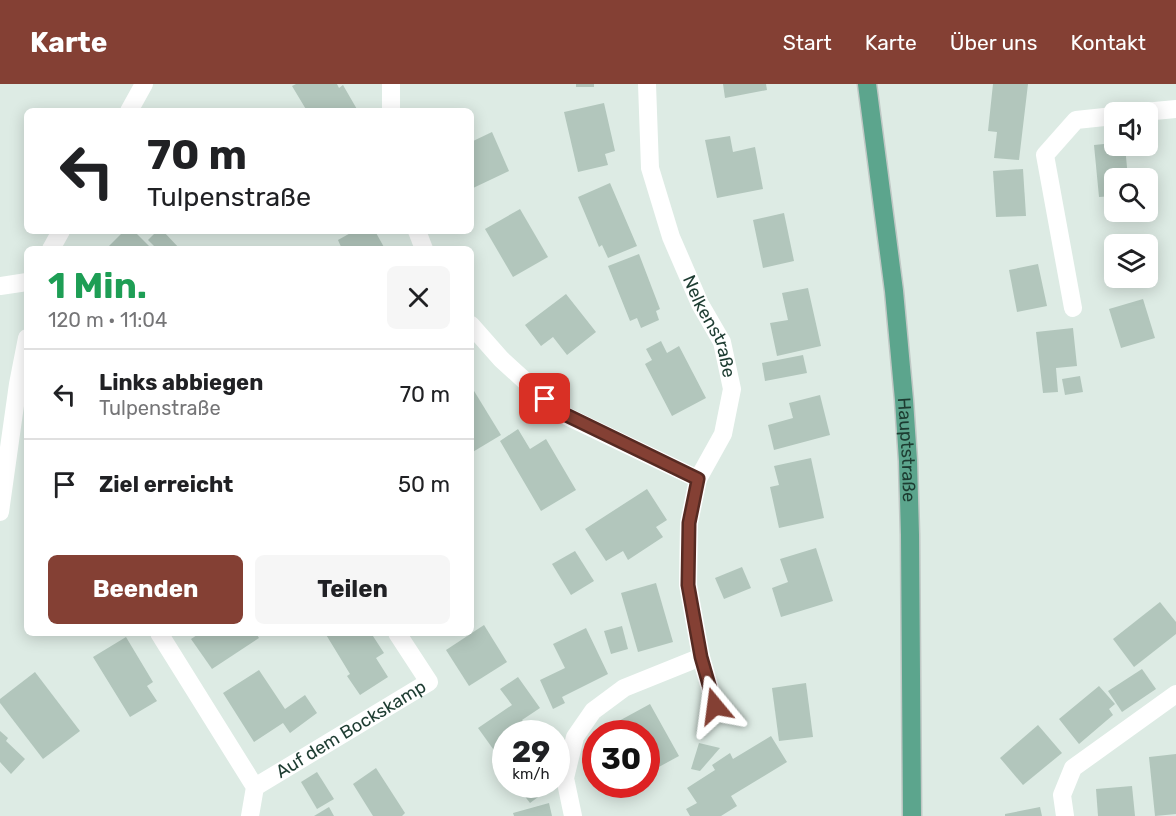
<!DOCTYPE html>
<html lang="de">
<head>
<meta charset="utf-8">
<style>
	:root { --surface:#fff; --page:#f6f6f6; --text:#202124; --muted:#757577; --line:#e0e0e0; --accent:#844034 }
	body { margin:0; font-family:Rubik,sans-serif; background:var(--page); color:var(--text); height:100vh; display:flex; flex-direction:column; font-size:22px; white-space:nowrap }
	* { box-sizing:border-box; margin:0 }
	p { font-size:20px; color:var(--muted) }
	.icon { flex:none; width:33px; height:33px; fill:none; stroke:currentColor; stroke-width:2; stroke-linecap:round; stroke-linejoin:round }
	.map { position:relative; flex:1; overflow:hidden }
	.side { position:absolute; left:24px; top:162px; width:450px; height:390px; display:flex; flex-direction:column; background:var(--surface); border-radius:9px; box-shadow:0 3px 15px #0003 }
	.side>* { flex:none }
	.guide { position:absolute; left:24px; top:24px; width:450px; height:126px; border-radius:9px; box-shadow:0 3px 15px #0003; background:#fff; color:var(--text); overflow:hidden }
	.buttons { position:absolute; left:1104px; top:18px; display:grid; gap:12px }
	.buttons a { display:grid; place-items:center; width:54px; height:54px; border-radius:9px; background:var(--surface); box-shadow:0 3px 15px #0003; font-size:30px }
	.speed { position:absolute; left:492px; top:636px; display:flex; gap:12px; font-size:30px; font-weight:700; text-align:center }
	.speed>* { display:grid; place-content:center; width:78px; height:78px; border-radius:50%; background:var(--surface); box-shadow:0 3px 15px #0003; line-height:1 }
	.speed small { font-size:15px; font-weight:400 }
	.speed .limit { border:9px solid #d22; background:#fff; color:#111 }
	.pin { position:absolute; display:grid; place-items:center; width:51px; height:51px; color:#fff; margin:-26px; border-radius:12px; box-shadow:0 3px 9px #0006 }
	.me { position:absolute; width:66px; margin:-33px; rotate:344deg; stroke-linejoin:round; filter:drop-shadow(0 0 4px #0008) }
	.turn { display:flex; align-items:center; gap:21px; height:126px; padding:0 24px; font-size:27px }
	.turn .icon { width:78px; height:78px; stroke-width:2.5 }
	.turn b { display:block; font-size:42px; line-height:51px }
	.round { display:grid; place-items:center; flex:none; width:63px; height:63px; border-radius:9px; background:var(--page) }
	.summary { display:flex; align-items:center; justify-content:space-between; height:102px; padding:0 24px }
	h1 { font-size:36px; font-weight:700; line-height:45px; color:#1e9e55 }
	.primary-button { display:flex; gap:12px; margin-top:auto; padding:12px 24px }
	.primary-button a { flex:1; height:69px; border-radius:9px; background:var(--accent); color:#fff; font-size:24px; font-weight:700; line-height:69px; text-align:center }
	.primary-button a+a { background:var(--page); color:var(--text) }
	ul { padding:0; list-style:none }
	li { display:flex; align-items:center; gap:18px; height:90px; padding:0 24px; border-top:2px solid var(--line) }
	li div { flex:1 }
	li b { display:block; font-size:22px }
	li em { font-style:normal }
	header { display:flex; align-items:center; gap:36px; box-sizing:border-box; height:84px; padding:0 30px; background:var(--accent); color:#fff }
	header strong { font-size:28px }
	nav { display:flex; gap:33px; margin-inline-start:auto; font-size:21px }
	.map>svg:first-child { display:block }
</style>
</head>
<body>
<header>
<strong>Karte</strong>
<nav><a>Start</a><a>Karte</a><a>Über uns</a><a>Kontakt</a></nav>
</header>
<div class="map">
<svg width="1176" height="732" viewBox="0 0 1176 732">
	<rect width="100%" height="100%" fill="#ddebe4"/>
	<g fill="#b2c6bc">
		<path d="M296,0H337L339,4L343,1L358,27H307L292,2Z"/>
		<rect x="576" y="0" width="18" height="3"/>
		<path d="M723,0H766L767,6L725,14Z"/>
		<path d="M993,0H1028L1019,76L994,74L997,48L988,47Z"/>
		<path d="M604,19L615,67L605,70L608,81L578,88L564,28Z"/>
		<path d="M492,48L509,87L471,105V58Z"/>
		<path d="M730,52L733,68L755,63L763,105L717,114L705,56Z"/>
		<path d="M1114,59V62H1125L1128,94H1114V112L1099,113L1094,61Z"/>
		<path d="M1023,85L1026,132L996,133L993,87Z"/>
		<path d="M1153,89L1156,113L1148,114V94H1137V91Z"/>
		<path d="M610,99L637,162L608,174L602,161L599,163L578,113Z"/>
		<path d="M520,125L548,173L513,193L485,145Z"/>
		<path d="M784,129L794,177L763,184L753,136Z"/>
		<path d="M124,147H134L152,165H106Z"/>
		<path d="M157,147H163L180,165H157L148,156Z"/>
		<path d="M354,147H375L385,165H342L338,156Z"/>
		<path d="M639,170L660,225L656,227L659,236L641,244L637,234L630,237L608,182Z"/>
		<path d="M1038,180L1047,222L1017,228L1009,186Z"/>
		<path d="M808,204L821,262L777,272L770,239L788,236L782,209Z"/>
		<path d="M566,210L596,248L567,271L553,253L541,262L525,241Z"/>
		<path d="M1143,215L1155,254L1121,264L1109,225Z"/>
		<path d="M1073,244L1077,282L1056,284L1058,308L1043,309L1036,248Z"/>
		<path d="M661,257L667,269L679,262L706,314L672,332L645,280L652,276L646,265Z"/>
		<path d="M803,271L807,289L765,297L762,279Z"/>
		<path d="M1080,292L1083,308L1065,311L1062,295Z"/>
		<path d="M471,302L501,351L471,369Z"/>
		<path d="M820,311L830,351L774,366L768,341L793,334L789,319Z"/>
		<path d="M518,345L530,365L546,355L576,406L541,427L500,357Z"/>
		<path d="M811,374L824,434L779,444L770,403L779,401L774,382Z"/>
		<path d="M647,405L667,436L656,443L663,453L628,476L623,467L606,477L585,445Z"/>
		<path d="M816,464L833,517L781,533L772,504L788,498L780,475Z"/>
		<path d="M575,467L594,497L571,511L552,480Z"/>
		<path d="M742,483L751,504L724,515L715,494Z"/>
		<path d="M656,499L673,558L638,568L621,509Z"/>
		<path d="M1160,518L1176,538V550L1134,583L1113,555Z"/>
		<path d="M484,541L507,578L469,602L446,566Z"/>
		<path d="M622,542L628,565L611,570L604,547Z"/>
		<path d="M586,544L608,590L562,613L565,619L553,625L540,596L565,584L553,560Z"/>
		<path d="M200,549H256L259,554L212,585L191,555Z"/>
		<path d="M325,549H371L384,569L376,574L388,593L360,611L347,592L350,590Z"/>
		<path d="M126,553L153,598L147,602L157,617L130,633L93,573Z"/>
		<path d="M1142,585L1156,605L1122,628L1108,607Z"/>
		<path d="M259,586L285,625L305,611L317,629L290,649L283,639L254,658L223,609Z"/>
		<path d="M35,588L80,647L43,675L0,619V615Z"/>
		<path d="M518,593L540,624L522,636L532,650H506V673L501,676L478,644L512,621L500,605Z"/>
		<path d="M806,599L813,653L779,657L772,604Z"/>
		<path d="M1099,602L1115,620L1109,625L1113,631L1079,660L1059,635Z"/>
		<path d="M650,620L679,672L646,690V650H623L617,638Z"/>
		<path d="M1038,641L1062,669L1023,701L1000,674Z"/>
		<path d="M0,647L8,654L6,657L25,675L11,690L0,678Z"/>
		<path d="M771,652L787,678L731,712L737,722L721,732H690L686,725L697,719L687,704L715,686L712,681L730,669L733,675Z"/>
		<path d="M699,659L720,664L700,687L691,685Z"/>
		<path d="M1176,670V730L1155,732L1149,673Z"/>
		<path d="M376,684L405,729L402,732H373L353,700Z"/>
		<path d="M317,688L334,715L317,725L301,698Z"/>
		<path d="M520,700H546L549,705L530,719L517,702Z"/>
		<path d="M1132,702L1135,732H1098L1096,705Z"/>
		<path d="M549,719L552,732H514L513,729Z"/>
		<path d="M329,723L334,732H314Z"/>
		<path d="M1040,723L1042,732H1005V730Z"/>
	</g>
	<g fill="none" stroke-linecap="round" stroke-linejoin="round">
		<g stroke="#c0c8c5" stroke-width="21">
			<g id="major">
				<path id="s3" d="M867,0L894,207L904,316L908,377L910,451L912,732"/>
			</g>
		</g>
		<g stroke="#fff" stroke-width="18">
			<path d="M391,0V27"/>
			<path id="s1" d="M647,0L650,84L671,153L700,220L722,258L732,305L723,350L698,395L689,439L688,501L701,573L715,622"/>
			<path d="M129,27L144,0"/>
			<path d="M1144,28L1176,25"/>
			<path d="M417,147L424,165"/>
			<path d="M51,165L61,147"/>
			<path d="M0,202L27,198"/>
			<path d="M1073,224L1045,71L1076,36L1114,32"/>
			<path d="M471,241L501,275L560,329L698,395"/>
			<path d="M0,428L18,300L27,254"/>
			<path d="M159,549L255,703L250,732"/>
			<path id="s2" d="M255,703L429,598L397,549"/>
			<path d="M573,732L565,694L575,653L593,627L624,604L701,573"/>
			<path d="M1065,732L1062,711L1073,684L1176,610"/>
		</g>
		<use href="#major" stroke="#5ca58d" stroke-width="18"/>
	</g>
	<g fill="none" stroke-linecap="round" stroke-linejoin="round">
		<g stroke="#562a22" stroke-width="15">
			<path id="route" d="M545,315L560,328L698,395L689,439L688,501L701,573L715,622"/>
		</g>
		<use href="#route" stroke="#844034" stroke-width="10"/>
	</g>
	<g text-anchor="middle" dominant-baseline="central" stroke-width="6" stroke-linejoin="round" paint-order="stroke">
		<g font-size="18" fill="#1d3c31" stroke="#edf7f2">
			<text stroke="none"><textPath href="#s1" startOffset="254">Nelkenstraße</textPath></text>
			<text stroke="none"><textPath href="#s3" startOffset="368">Hauptstraße</textPath></text>
			<text stroke="none"><textPath href="#s2" startOffset="112">Auf dem Bockskamp</textPath></text>
		</g>
	</g>
</svg>
<div class="buttons">
<a><svg class="icon" aria-label="sound" viewBox="0 0 24 24"><path d="M4 9h4l5-4v14l-5-4H4zM17 9q2 3 0 6"/></svg></a>
<a><svg class="icon" aria-label="search" viewBox="0 0 24 24"><circle cx="10" cy="10" r="6"/><path d="M15 15l6 6"/></svg></a>
<a><svg class="icon" aria-label="layers" viewBox="0 0 24 24"><path d="M12 4l9 5-9 5-9-5zM3 14l9 5 9-5"/></svg></a>
</div>
<div class="speed"><div>29<small>km/h</small></div><div class="limit">30</div></div>
<div class="pin" style="left:545px;top:315px;background:#d93025"><svg class="icon" aria-label="arrive" viewBox="0 0 24 24"><path d="M6 21V4h12l-3 4 3 4H6"/></svg></div>
<svg class="me" style="left:715px;top:622px" viewBox="-20 -20 40 40"><path d="M0-17L14 15 0 8-14 15z" fill="#844034" stroke="#fff" stroke-width="4"/></svg>
<div class="guide">
<div class="turn"><svg class="icon" aria-label="left" viewBox="0 0 24 24"><path d="M17 20v-9H6M10 6l-5 5 5 5"/></svg><div><b>70 m</b>Tulpenstraße</div></div>
</div>
<section class="side">
<div class="summary"><div><h1>1 Min.</h1><p>120 m · 11:04</p></div><a class="round"><svg class="icon" aria-label="close" viewBox="0 0 24 24"><path d="M6 6l12 12M18 6L6 18"/></svg></a></div>
<ul>
<li><svg class="icon" aria-label="left" viewBox="0 0 24 24"><path d="M17 20v-9H6M10 6l-5 5 5 5"/></svg><div><b>Links abbiegen</b><p>Tulpenstraße</p></div><em>70 m</em></li>
<li><svg class="icon" aria-label="arrive" viewBox="0 0 24 24"><path d="M6 21V4h12l-3 4 3 4H6"/></svg><div><b>Ziel erreicht</b></div><em>50 m</em></li>
</ul>
<div class="primary-button"><a>Beenden</a><a>Teilen</a></div>
</section>
</div>
</body>
</html>
